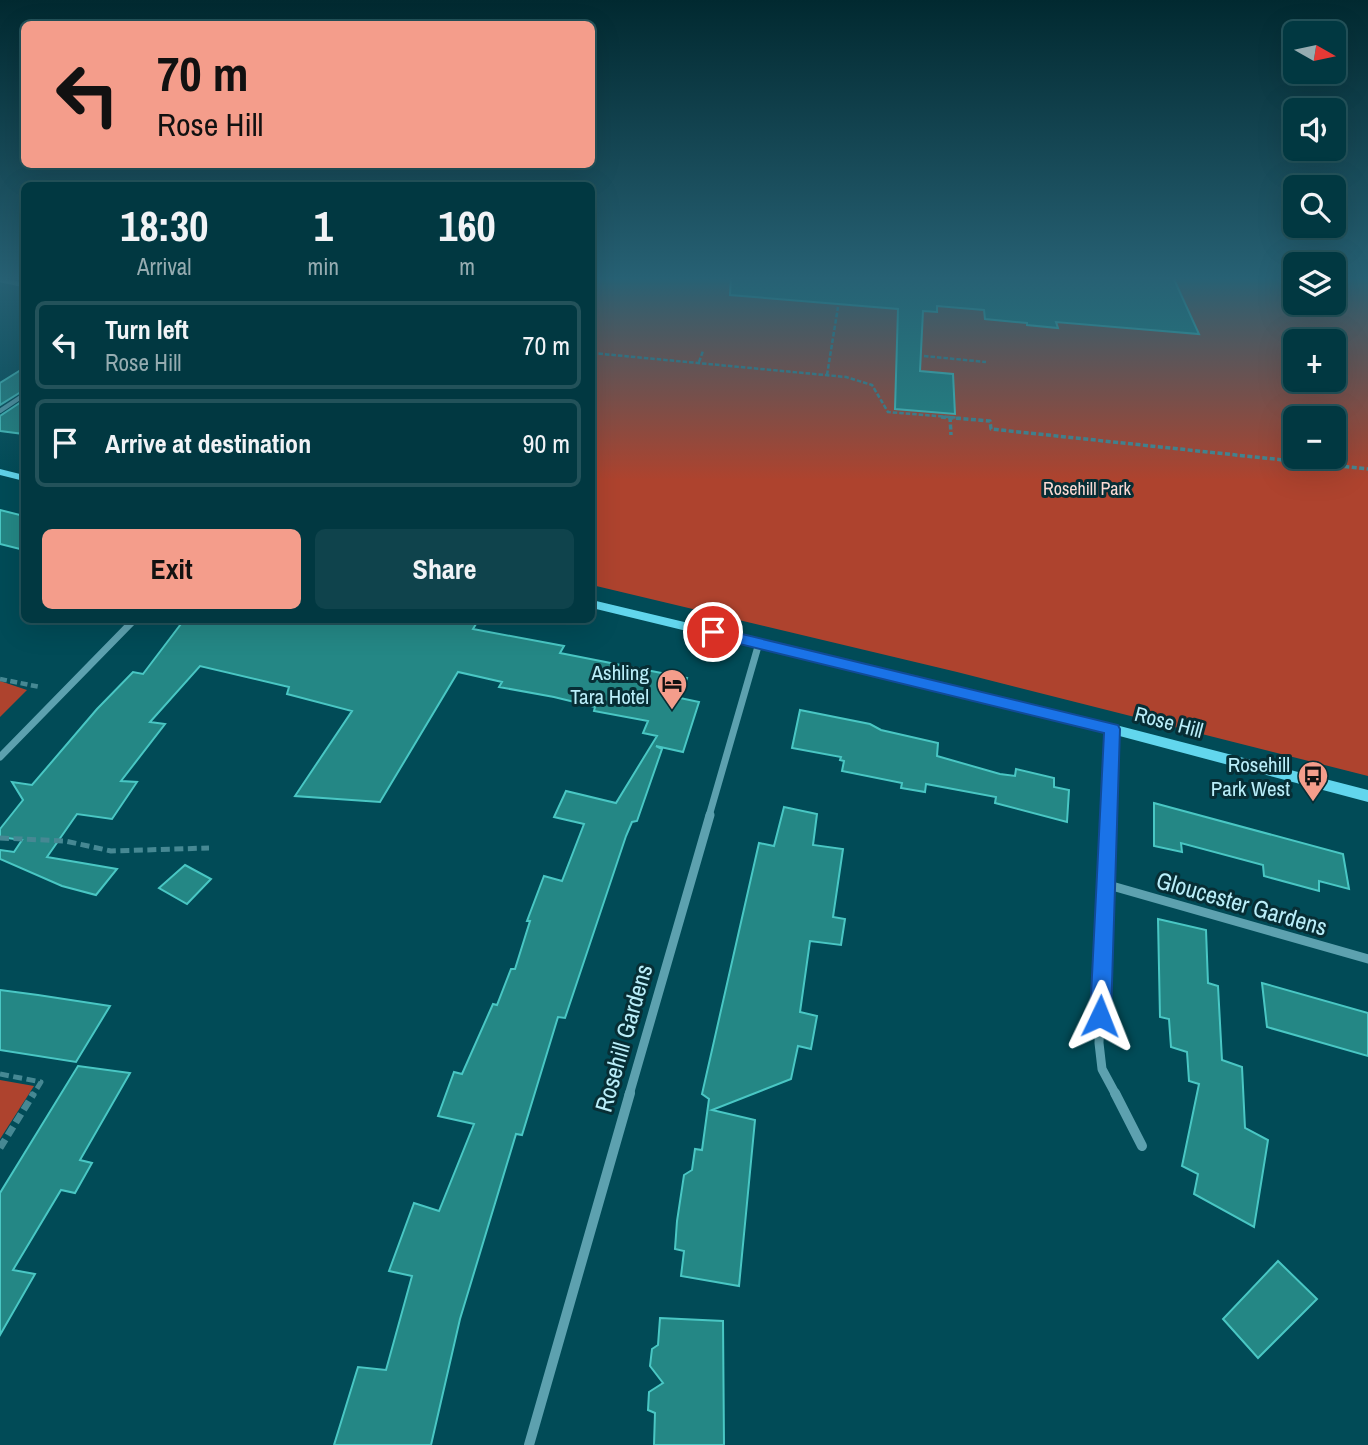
<!DOCTYPE html>
<html lang="en">
<head>
<meta charset="utf-8">
<style>
	:root { --surface:#013841; --page:#0f434c; --text:#f1f3f6; --muted:#96acb1; --line:#23525a; --accent:#f49d8b }
	body { margin:0; font-family:"Archivo Narrow",sans-serif; background:var(--page); color:var(--text); height:100vh; display:flex; flex-direction:column; font-size:26px; white-space:nowrap }
	* { box-sizing:border-box; margin:0 }
	p { font-size:23px; color:var(--muted) }
	.icon { flex:none; width:38px; height:38px; fill:none; stroke:currentColor; stroke-width:2; stroke-linecap:round; stroke-linejoin:round }
	.map { position:relative; flex:1; overflow:hidden }
	.panel { position:absolute; left:21px; top:182px; width:574px; height:441px; display:flex; flex-direction:column; background:var(--surface); border-radius:10px; box-shadow:0 7px 28px #0002,0 0 0 2px var(--line) }
	.panel>* { flex:none }
	.guide { position:absolute; left:21px; top:21px; width:574px; height:147px; border-radius:10px; box-shadow:0 7px 28px #0002,0 0 0 2px var(--line); background:#f49d8b; color:#111; overflow:hidden }
	.needle { width:46px; rotate:99deg }
	.tools { position:absolute; left:1283px; top:21px; display:grid; gap:14px }
	.tools a { display:grid; place-items:center; width:63px; height:63px; border-radius:10px; background:var(--surface); box-shadow:0 7px 28px #0002,0 0 0 2px var(--line); font-size:35px }
	.pin { position:absolute; display:grid; place-items:center; width:60px; height:60px; color:#fff; margin:-30px; border:4px solid #fff; border-radius:50%; box-shadow:0 2px 7px #0007 }
	.me { position:absolute; width:77px; margin:-38px; rotate:2deg; stroke-linejoin:round; filter:drop-shadow(0 0 5px #0008) }
	.turn { display:flex; align-items:center; gap:24px; height:147px; padding:0 21px; font-size:32px }
	.turn .icon { width:91px; height:91px; stroke-width:2.5 }
	.turn b { display:block; font-size:49px; line-height:60px }
	.eta { display:flex; justify-content:space-evenly; align-items:center; height:119px; text-align:center }
	.eta b { font-size:42px; font-weight:700; line-height:49px }
	.button { display:flex; gap:14px; margin-top:auto; padding:14px 21px }
	.button a { flex:1; height:80px; border-radius:10px; background:var(--accent); color:#111; font-size:28px; font-weight:700; line-height:80px; text-align:center }
	.button a+a { background:var(--page); color:var(--text) }
	ul { padding:0; list-style:none }
	li { display:flex; align-items:center; gap:21px; height:88px; margin:0 14px 10px; padding:0 7px; border:4px solid var(--line); border-radius:10px }
	li div { flex:1 }
	li b { display:block; font-size:26px }
	li em { font-style:normal }
	.map>svg:first-child { display:block }
</style>
</head>
<body>
<div class="map">
<svg width="1368" height="1445" viewBox="0 0 1368 1445">
	<rect width="100%" height="100%" fill="#014b57"/>
	<g fill="#ae432e" fill-rule="evenodd">
		<path d="M592,277H1295V303H1334V277H1368V776L957,672L592,585ZM1295,341H1334V380H1295ZM1295,418H1334V457H1295Z"/>
		<path d="M0,681L27,690L0,717Z"/>
		<path d="M0,1080L34,1086L0,1139Z"/>
	</g>
	<g fill="#248785" stroke="#49c7c4" stroke-width="2">
		<path d="M731,277H1173L1199,334L1056,322L1058,328L1027,325V323L985,319L984,310L937,306V312L923,311L920,371L953,374L955,414L895,409L898,309L730,295Z"/>
		<path d="M24,368V390L0,405V383Z"/>
		<path d="M24,400V434L0,431V416Z"/>
		<path d="M0,510L24,516V550L0,544Z"/>
		<path d="M184,620H453L476,624L473,629L564,646L560,653L687,678L680,698L699,702L683,752L656,746L662,749L637,821L632,822L626,836L565,1018L558,1017L522,1135L516,1134L460,1319L431,1445H334L358,1367L386,1370L412,1276L389,1271L414,1203L439,1211L474,1124L438,1116L454,1072L462,1074L493,1004L497,1005L511,969H515L530,921H527L544,876L562,881L584,824L554,817L566,791L616,803L657,736L643,733L648,721L594,711L595,707L554,697L499,687L502,682L458,672L380,802L295,796L352,711L287,694L289,687L200,666L150,722L165,724L121,781L137,782L112,819L77,814L47,857L117,869L96,895L62,886L0,859V850L14,852L22,840L0,837V829L23,800L12,782L32,785L97,709L133,672L143,674Z"/>
		<path d="M800,710L870,724L881,730L938,743L937,756L1000,774L1015,776L1016,769L1054,778V787L1069,790L1067,822L995,803L996,797L926,784L925,792L901,788L902,783L842,771L844,761L840,760L841,757L792,748Z"/>
		<path d="M1154,803L1343,854L1349,889L1319,881V891L1264,876L1263,865L1181,843L1182,852L1154,846Z"/>
		<path d="M784,807L817,814L813,845L843,849L833,917L845,919L841,945L810,941L800,1012L817,1016L811,1049L798,1046L791,1079L712,1110L755,1120L739,1286L681,1276L684,1251L675,1249L677,1221L684,1175L692,1170L695,1149L702,1150L709,1099L702,1094L759,843L774,846Z"/>
		<path d="M185,865L211,879L187,904L159,888Z"/>
		<path d="M1158,919L1206,930L1208,983L1218,986L1222,1060L1242,1067L1245,1128L1268,1140L1254,1227L1194,1194L1198,1174L1182,1166L1199,1084L1189,1081L1187,1052L1171,1047L1169,1019L1160,1017Z"/>
		<path d="M1262,983L1368,1013V1056L1267,1027Z"/>
		<path d="M0,990L38,995L110,1006L76,1062L0,1050Z"/>
		<path d="M78,1066L130,1073L80,1160L92,1163L75,1193L61,1190L13,1270L35,1274L0,1335V1193Z"/>
		<path d="M1278,1261L1317,1299L1258,1358L1223,1319Z"/>
		<path d="M660,1318L723,1321L724,1445H654L655,1413L648,1410L649,1392L663,1383L650,1366L652,1349L658,1345Z"/>
	</g>
	<g fill="none" stroke-linecap="round" stroke-linejoin="round">
		<g stroke="#468893" stroke-width="2.5" stroke-dasharray="4.5 2" stroke-linecap="butt">
			<path d="M592,353L846,377L872,385L888,412L961,418"/>
			<path d="M924,356L986,362"/>
			<path d="M699,362L703,351"/>
			<path d="M827,375L838,307"/>
		</g>
		<g stroke="#468893" stroke-width="3.5" stroke-dasharray="5 2.5" stroke-linecap="butt">
			<path d="M941,417L990,421L991,429L1368,469"/>
			<path d="M950,417L951,435"/>
		</g>
		<path stroke="#468893" stroke-width="4.5" stroke-dasharray="7 3.5" stroke-linecap="butt" d="M0,679L40,687"/>
		<g stroke="#468893" stroke-width="5" stroke-dasharray="9 4.5" stroke-linecap="butt">
			<path d="M0,838L65,841L111,851L209,848"/>
			<path d="M0,1074L41,1082L33,1095"/>
		</g>
		<path stroke="#468893" stroke-width="7" stroke-dasharray="10 5" stroke-linecap="butt" d="M0,1148L34,1093"/>
		<g stroke="#5da1af" stroke-width="4.5">
			<path d="M0,280L24,285"/>
			<path d="M0,411L24,395"/>
		</g>
		<g stroke="#5da1af" stroke-width="7">
			<path d="M0,757L134,620"/>
			<path d="M709,816L759,643"/>
			<path d="M1108,816L1112,729"/>
		</g>
		<g stroke="#5da1af" stroke-width="9">
			<path d="M1108,815L1099,1043L1102,1069L1116,1095"/>
			<path d="M1105,884L1368,959"/>
			<path d="M629,1095L710,815"/>
		</g>
		<g stroke="#5da1af" stroke-width="10">
			<path d="M1115,1093L1142,1146"/>
			<path d="M529,1445L630,1093"/>
		</g>
		<g fill="#62d6ed" fill-rule="evenodd">
			<path d="M0,469L24,475V481L0,475Z"/>
			<path d="M592,600L1112,724L1368,790V802L1112,734L592,608Z"/>
		</g>
	</g>
	<linearGradient id="sky" x2="0" y2="1"><stop stop-color="#012930"/><stop offset="0.58" stop-color="#276174"/><stop offset="1" stop-color="#276174" stop-opacity="0"/></linearGradient>
	<rect width="1368" height="480" fill="url(#sky)"/>
	<path fill="#1a73e8" stroke="#114b97" stroke-width="2" d="M713,627L1118,725L1120,729L1111,1016L1108,1023L1100,1026L1093,1023L1090,1016L1104,733L707,636L705,632L707,629Z"/>
	<defs>
		<g id="hotel-pin" transform="scale(1.575)"><path d="M0 17L-7.5 6A9.5 9.5 0 1 1 7.5 6Z" fill="#f49d8b" stroke="#072e35"/><path d="M-6-4.5h1.5V1H6V5H4.5V3h-9V5H-6ZM-4 0a1.8 1.8 0 1 1 3.6 0ZM.5 0V-2.5h3Q6-2.5 6 0Z" fill="#111"/></g>
		<g id="bus-pin" transform="scale(1.575)"><path d="M0 17L-7.5 6A9.5 9.5 0 1 1 7.5 6Z" fill="#f49d8b" stroke="#072e35"/><path d="M-5-6H5V4H4V6H2V4H-2V6H-4V4H-5ZM-3.5-4V0h7V-4ZM-3.5 1.2v1.5H-2V1.2ZM2 1.2v1.5H3.5V1.2Z" fill="#111"/></g>
	</defs>
	<g fill-rule="evenodd">
		<use href="#hotel-pin" x="672" y="684"/>
		<use href="#bus-pin" x="1313" y="776"/>
	</g>
	<g text-anchor="middle" dominant-baseline="central" stroke-width="6" stroke-linejoin="round" paint-order="stroke">
		<g font-size="18" fill="#fcdbd4" stroke="#072e35">
			<text x="1087" y="488">Rosehill Park</text>
		</g>
		<g font-size="21" fill="#baeef9" stroke="#072e35" text-anchor="end">
			<text x="649" y="672">Ashling<tspan x="649" dy="24">Tara Hotel</tspan></text>
			<text x="1290" y="764">Rosehill<tspan x="1290" dy="24">Park West</tspan></text>
		</g>
		<g font-size="21" fill="#baeef9" stroke="#072e35">
			<text transform="translate(1169 722) rotate(15)">Rose Hill</text>
		</g>
		<g font-size="24" fill="#baeef9" stroke="#072e35">
			<text transform="translate(1242 903) rotate(16)">Gloucester Gardens</text>
			<text transform="translate(623 1038) rotate(-74)">Rosehill Gardens</text>
		</g>
	</g>
</svg>
<div class="tools">
<a><svg class="needle" viewBox="-14 -14 28 28"><path d="M0-13l5 13h-10z" fill="#e53935"/><path d="M0 13l5-13h-10z" fill="#96acb1"/></svg></a>
<a><svg class="icon" aria-label="sound" viewBox="0 0 24 24"><path d="M4 9h4l5-4v14l-5-4H4zM17 9q2 3 0 6"/></svg></a>
<a><svg class="icon" aria-label="search" viewBox="0 0 24 24"><circle cx="10" cy="10" r="6"/><path d="M15 15l6 6"/></svg></a>
<a><svg class="icon" aria-label="layers" viewBox="0 0 24 24"><path d="M12 4l9 5-9 5-9-5zM3 14l9 5 9-5"/></svg></a>
<a>+</a>
<a>−</a>
</div>
<div class="pin" style="left:713px;top:632px;background:#d93025"><svg class="icon" aria-label="arrive" viewBox="0 0 24 24"><path d="M6 21V4h12l-3 4 3 4H6"/></svg></div>
<svg class="me" style="left:1100px;top:1016px" viewBox="-20 -20 40 40"><path d="M0-17L14 15 0 8-14 15z" fill="#1a73e8" stroke="#fff" stroke-width="4"/></svg>
<div class="guide">
<div class="turn"><svg class="icon" aria-label="left" viewBox="0 0 24 24"><path d="M17 20v-9H6M10 6l-5 5 5 5"/></svg><div><b>70 m</b>Rose Hill</div></div>
</div>
<section class="panel">
<div class="eta">
<div><b>18:30</b><p>Arrival</p></div>
<div><b>1</b><p>min</p></div>
<div><b>160</b><p>m</p></div>
</div>
<ul>
<li><svg class="icon" aria-label="left" viewBox="0 0 24 24"><path d="M17 20v-9H6M10 6l-5 5 5 5"/></svg><div><b>Turn left</b><p>Rose Hill</p></div><em>70 m</em></li>
<li><svg class="icon" aria-label="arrive" viewBox="0 0 24 24"><path d="M6 21V4h12l-3 4 3 4H6"/></svg><div><b>Arrive at destination</b></div><em>90 m</em></li>
</ul>
<div class="button"><a>Exit</a><a>Share</a></div>
</section>
</div>
</body>
</html>
